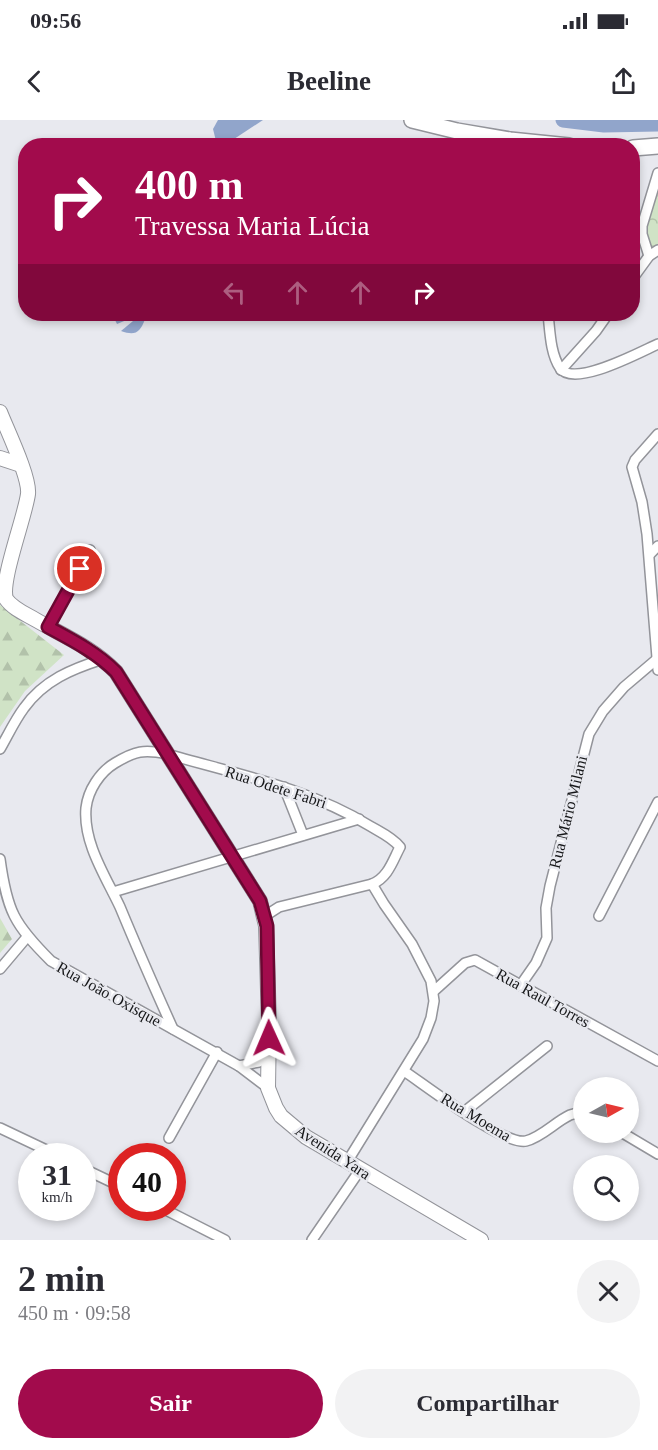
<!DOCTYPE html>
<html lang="pt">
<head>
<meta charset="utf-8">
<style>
	:root { --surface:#fff; --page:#f2f2f3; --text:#2b2b33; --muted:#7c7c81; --accent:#a20b4c }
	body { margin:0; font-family:"Times New Roman",serif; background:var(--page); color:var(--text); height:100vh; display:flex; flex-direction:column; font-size:22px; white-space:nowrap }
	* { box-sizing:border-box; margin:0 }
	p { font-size:20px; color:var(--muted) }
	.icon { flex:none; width:33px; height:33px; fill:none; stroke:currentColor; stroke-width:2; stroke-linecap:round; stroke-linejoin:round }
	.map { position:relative; height:1120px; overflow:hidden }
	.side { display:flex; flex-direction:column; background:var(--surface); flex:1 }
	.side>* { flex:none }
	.banner { position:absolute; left:18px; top:18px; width:622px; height:183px; border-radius:24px; box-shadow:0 3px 9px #0003; background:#a20b4c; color:#fff; overflow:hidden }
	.needle { width:39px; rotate:82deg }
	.fabs { position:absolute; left:573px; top:957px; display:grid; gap:12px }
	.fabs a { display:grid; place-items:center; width:66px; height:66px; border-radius:50%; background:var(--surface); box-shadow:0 3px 9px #0003; font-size:30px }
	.speed { position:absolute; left:18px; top:1023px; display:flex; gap:12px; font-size:30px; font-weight:700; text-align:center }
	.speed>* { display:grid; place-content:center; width:78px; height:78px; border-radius:50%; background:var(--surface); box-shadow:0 3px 9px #0003; line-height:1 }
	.speed small { font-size:15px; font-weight:400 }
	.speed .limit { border:9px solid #d22; background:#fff; color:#111 }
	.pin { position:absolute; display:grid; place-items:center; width:51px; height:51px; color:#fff; margin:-26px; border:3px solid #fff; border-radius:50%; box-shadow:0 2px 6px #0007 }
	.me { position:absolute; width:66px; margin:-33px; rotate:359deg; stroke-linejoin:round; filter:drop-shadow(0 0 4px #0008) }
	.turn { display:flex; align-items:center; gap:21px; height:126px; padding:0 18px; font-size:27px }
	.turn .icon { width:78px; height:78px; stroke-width:2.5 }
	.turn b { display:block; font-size:42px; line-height:51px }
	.lanes { display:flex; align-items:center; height:57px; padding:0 18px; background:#0003; justify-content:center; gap:30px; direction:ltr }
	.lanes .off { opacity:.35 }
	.round { display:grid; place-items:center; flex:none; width:63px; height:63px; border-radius:32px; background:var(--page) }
	.headline { display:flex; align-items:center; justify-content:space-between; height:102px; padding:0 18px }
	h1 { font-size:36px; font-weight:600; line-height:45px }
	.action { display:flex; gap:12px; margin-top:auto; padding:12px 18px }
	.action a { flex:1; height:69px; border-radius:36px; background:var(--accent); color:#fff; font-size:24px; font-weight:600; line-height:69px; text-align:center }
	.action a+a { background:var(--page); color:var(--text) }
	.status { display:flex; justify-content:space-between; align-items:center; height:42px; padding:0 30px; background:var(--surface); direction:ltr }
	.status svg { height:16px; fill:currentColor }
	header { display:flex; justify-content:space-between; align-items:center; height:78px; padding:0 18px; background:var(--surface); font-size:27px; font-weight:600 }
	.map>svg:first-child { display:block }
</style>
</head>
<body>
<div class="status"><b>09:56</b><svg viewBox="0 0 49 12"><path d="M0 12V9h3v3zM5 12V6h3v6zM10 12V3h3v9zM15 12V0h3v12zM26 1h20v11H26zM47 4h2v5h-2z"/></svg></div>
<header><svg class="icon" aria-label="back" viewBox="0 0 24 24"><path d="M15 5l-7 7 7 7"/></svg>Beeline<svg class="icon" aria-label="share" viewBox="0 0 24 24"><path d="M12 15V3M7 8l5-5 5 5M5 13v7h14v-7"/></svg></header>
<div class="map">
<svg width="658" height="1120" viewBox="0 0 658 1120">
	<defs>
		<pattern id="forest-firs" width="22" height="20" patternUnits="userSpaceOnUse" patternTransform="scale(1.5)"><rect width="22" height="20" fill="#d0e3c6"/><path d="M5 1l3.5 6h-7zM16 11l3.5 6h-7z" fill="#b2c2aa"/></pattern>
		<pattern id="park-crowns" width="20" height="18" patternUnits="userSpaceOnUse" patternTransform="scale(1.5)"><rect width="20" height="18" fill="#d0e3c6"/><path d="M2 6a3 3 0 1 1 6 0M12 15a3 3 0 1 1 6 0" fill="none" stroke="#b2c2aa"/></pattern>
	</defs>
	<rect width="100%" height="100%" fill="#e8e9ef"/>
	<g fill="url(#forest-firs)">
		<path d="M0,485L64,535L25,571L0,607Z"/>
		<path d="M0,798L12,819L0,833Z"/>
	</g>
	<path fill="url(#park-crowns)" d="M658,64V124L653,129C638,111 652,84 658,64Z"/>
	<g fill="#91a5cb">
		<path d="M218,0H263L225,25L220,26L216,21L213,9Z"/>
		<path d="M112,194H141L117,204Z"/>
		<path d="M145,199C140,213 135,216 121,211L133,201Z"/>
	</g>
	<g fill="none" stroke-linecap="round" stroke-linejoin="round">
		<path stroke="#91a5cb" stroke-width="15" d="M563,0L604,5L658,4"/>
		<g stroke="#93949a" stroke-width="12">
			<g id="street">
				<path d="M649,136L642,114V106L658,53"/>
				<path d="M633,158L649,136L658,130"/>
				<path d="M548,194C550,210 550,233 560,248C574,268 640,232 658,224"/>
				<path d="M561,250L596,211L608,194"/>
				<path d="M658,314L635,340L632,347L642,382L647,414L658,550"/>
				<path d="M650,434L658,426"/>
				<path d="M48,507L90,430"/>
				<path d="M0,629C8,615 15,600 24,588C44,560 72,549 103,539"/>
				<path d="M284,667L303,715"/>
				<path d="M0,739C7,791 14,804 51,841L239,946L268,968"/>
				<path d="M113,772L359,699"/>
				<path d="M265,796L279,787L372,764L384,784L412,824L431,861L434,881L431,898L423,919L347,1042"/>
				<path d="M599,796L658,682"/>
				<path d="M0,849L27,817"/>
				<path d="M520,866L536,843L547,818L546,788L550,766L589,614L603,591L624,567L657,539"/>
				<path d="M434,871L465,843L475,840L658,941"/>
				<path d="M173,909C155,869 137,828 120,787C106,757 83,723 86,688C88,670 100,652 115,643C135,631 144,629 167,634C236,654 308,668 370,706C380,712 392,717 400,727C393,740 388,758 372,764"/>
				<path d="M239,946L259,942L269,933"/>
				<path d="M404,951C425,965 504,1026 526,1021C542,1017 555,1002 570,995L577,993L584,994"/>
				<path d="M464,992L547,926"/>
				<path d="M0,1008L59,1036"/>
				<path d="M621,1012L658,1034"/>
				<path d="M169,1018L217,932"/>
				<path d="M82,1048L122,1067"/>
				<path d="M162,1088L225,1120"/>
				<path d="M312,1120L360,1050"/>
			</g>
		</g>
		<g stroke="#93949a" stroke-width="16">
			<g id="secondary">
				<path d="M0,292C7,310 30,357 28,374C25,397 0,461 6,479C13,489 26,494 36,500C64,516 93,528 116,552L260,781L266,806L269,903L268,968L276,988L281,996L306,1017L481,1120"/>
				<path d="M0,338L21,345"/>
			</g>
		</g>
		<g stroke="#93949a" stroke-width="18">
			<g id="primary">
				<path d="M412,0L457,11L510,20L569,26"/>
				<path d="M633,28L658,26"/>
			</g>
		</g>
		<use href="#street" stroke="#fff" stroke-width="9"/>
		<use href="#secondary" stroke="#fff" stroke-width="14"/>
		<use href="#primary" stroke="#fff" stroke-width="15"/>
	</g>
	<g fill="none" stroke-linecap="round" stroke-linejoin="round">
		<g stroke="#690731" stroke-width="15">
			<path id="route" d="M80,449L48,507C72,520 96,532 116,552L260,781L267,806L269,918"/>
		</g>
		<use href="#route" stroke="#a20b4c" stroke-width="10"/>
	</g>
	<g text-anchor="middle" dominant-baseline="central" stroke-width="5" stroke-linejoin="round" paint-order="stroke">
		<g font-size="16" fill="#161719" stroke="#e8e9ef">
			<text transform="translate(276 667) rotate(18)">Rua Odete Fabri</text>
			<text transform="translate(568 692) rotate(-76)">Rua Mário Milani</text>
			<text transform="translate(109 874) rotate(29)">Rua João Oxisque</text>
			<text transform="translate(543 878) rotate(29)">Rua Raul Torres</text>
			<text transform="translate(476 997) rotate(31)">Rua Moema</text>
			<text transform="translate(333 1032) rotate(33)">Avenida Yara</text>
		</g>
	</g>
</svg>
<div class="fabs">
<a><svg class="needle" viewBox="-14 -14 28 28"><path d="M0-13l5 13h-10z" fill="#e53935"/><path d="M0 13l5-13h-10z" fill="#7c7c81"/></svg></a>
<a><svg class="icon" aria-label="search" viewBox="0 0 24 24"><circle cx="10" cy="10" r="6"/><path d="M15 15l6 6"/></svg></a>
</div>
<div class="speed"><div>31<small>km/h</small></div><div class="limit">40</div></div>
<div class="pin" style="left:80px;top:449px;background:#d93025"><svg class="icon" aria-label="arrive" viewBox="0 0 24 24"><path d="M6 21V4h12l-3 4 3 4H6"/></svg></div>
<svg class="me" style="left:269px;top:918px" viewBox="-20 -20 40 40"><path d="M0-17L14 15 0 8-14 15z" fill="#a20b4c" stroke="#fff" stroke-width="4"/></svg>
<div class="banner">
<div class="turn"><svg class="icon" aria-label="right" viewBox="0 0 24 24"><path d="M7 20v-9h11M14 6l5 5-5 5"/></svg><div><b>400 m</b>Travessa Maria Lúcia</div></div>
<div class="lanes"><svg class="icon off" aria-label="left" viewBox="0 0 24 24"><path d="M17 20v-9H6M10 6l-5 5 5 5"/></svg><svg class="icon off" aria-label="ahead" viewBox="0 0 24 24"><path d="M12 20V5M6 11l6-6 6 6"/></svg><svg class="icon off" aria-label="ahead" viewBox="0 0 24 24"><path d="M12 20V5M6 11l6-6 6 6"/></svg><svg class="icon" aria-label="right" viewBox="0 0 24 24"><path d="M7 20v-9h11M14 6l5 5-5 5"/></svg></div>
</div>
</div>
<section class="side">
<div class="headline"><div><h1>2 min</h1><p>450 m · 09:58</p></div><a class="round"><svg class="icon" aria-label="close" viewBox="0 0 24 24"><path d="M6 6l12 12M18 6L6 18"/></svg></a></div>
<div class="action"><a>Sair</a><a>Compartilhar</a></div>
</section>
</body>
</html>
